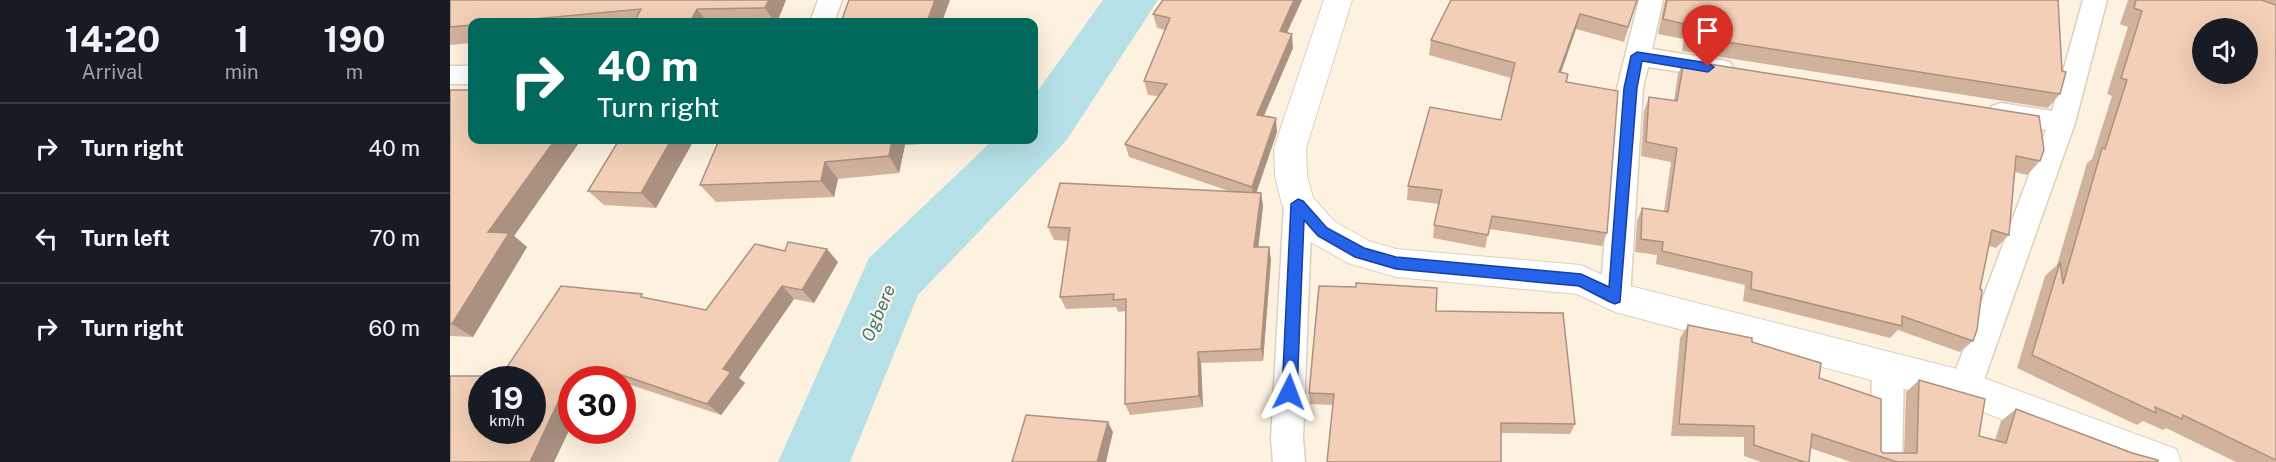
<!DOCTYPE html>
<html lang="en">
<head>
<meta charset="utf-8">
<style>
	:root { --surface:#171b24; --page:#20242c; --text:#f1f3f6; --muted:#9ea1a6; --line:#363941 }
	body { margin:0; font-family:"Public Sans",sans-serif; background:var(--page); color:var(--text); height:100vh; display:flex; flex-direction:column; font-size:22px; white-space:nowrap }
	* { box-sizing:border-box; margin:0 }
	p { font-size:20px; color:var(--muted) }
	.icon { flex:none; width:33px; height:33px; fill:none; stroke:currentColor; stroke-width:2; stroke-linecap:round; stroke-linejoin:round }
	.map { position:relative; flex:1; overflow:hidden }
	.panel { display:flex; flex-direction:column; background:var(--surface); width:450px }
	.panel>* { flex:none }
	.top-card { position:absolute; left:18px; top:18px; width:570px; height:126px; border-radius:12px; box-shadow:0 6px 24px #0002; background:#00695c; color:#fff; overflow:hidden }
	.tools { position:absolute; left:1742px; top:18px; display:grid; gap:12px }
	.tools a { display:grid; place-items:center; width:66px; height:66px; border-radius:50%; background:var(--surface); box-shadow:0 6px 24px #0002; font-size:30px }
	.speed { position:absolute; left:18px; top:366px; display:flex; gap:12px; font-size:30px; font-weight:700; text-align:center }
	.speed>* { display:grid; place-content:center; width:78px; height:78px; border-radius:50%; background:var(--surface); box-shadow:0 6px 24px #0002; line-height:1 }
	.speed small { font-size:15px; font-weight:400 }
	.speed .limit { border:9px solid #d22; background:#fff; color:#111 }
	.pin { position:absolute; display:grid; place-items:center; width:51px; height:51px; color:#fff; margin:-62px -26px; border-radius:50% 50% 50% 0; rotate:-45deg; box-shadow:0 0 6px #0007 }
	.pin .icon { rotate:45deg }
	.me { position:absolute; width:66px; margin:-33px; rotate:3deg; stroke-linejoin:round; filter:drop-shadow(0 0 4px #0008) }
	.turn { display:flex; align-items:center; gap:21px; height:126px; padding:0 30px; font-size:27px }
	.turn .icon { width:78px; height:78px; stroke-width:2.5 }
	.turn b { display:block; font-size:42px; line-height:51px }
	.eta { display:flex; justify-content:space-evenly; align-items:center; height:102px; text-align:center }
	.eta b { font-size:36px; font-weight:700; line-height:42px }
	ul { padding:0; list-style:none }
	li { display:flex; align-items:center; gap:18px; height:90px; padding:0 30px; border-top:2px solid var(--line) }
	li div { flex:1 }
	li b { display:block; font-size:22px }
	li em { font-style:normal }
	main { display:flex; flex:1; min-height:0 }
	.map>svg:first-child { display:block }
</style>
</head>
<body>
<main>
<section class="panel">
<div class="eta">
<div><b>14:20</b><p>Arrival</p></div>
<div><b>1</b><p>min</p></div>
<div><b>190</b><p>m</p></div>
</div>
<ul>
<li><svg class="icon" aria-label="right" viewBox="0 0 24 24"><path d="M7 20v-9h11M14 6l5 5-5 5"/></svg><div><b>Turn right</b></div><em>40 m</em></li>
<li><svg class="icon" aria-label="left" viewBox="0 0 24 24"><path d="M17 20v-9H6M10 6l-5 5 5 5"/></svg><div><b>Turn left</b></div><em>70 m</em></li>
<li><svg class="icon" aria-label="right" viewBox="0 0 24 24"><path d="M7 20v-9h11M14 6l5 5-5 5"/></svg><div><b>Turn right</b></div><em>60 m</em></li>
</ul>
</section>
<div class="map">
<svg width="1826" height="462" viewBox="0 0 1826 462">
	<rect width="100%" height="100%" fill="#fdf2e0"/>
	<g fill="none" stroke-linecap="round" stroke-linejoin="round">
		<path fill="#b5e0e7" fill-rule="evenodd" d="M653,0H708L616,141L468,295L400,462H328L419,258L543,140H584V96Z"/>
		<g stroke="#e1cebc" stroke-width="3">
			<g id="minor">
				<path d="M368,0H392L384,22H360Z"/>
				<path d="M1189,0H1213L1202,49L1271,60L1280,62L1284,69L1280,76L1271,78L1198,67L1193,88L1180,297L1176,306L1165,310L1154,306L1150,297L1167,88Z"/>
				<path d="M1633,0H1657L1625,123L1531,388L1526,398L1515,402L1504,398L1499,388L1596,130L1542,120L1538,113L1542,106L1551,103L1602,111Z"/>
				<rect x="0" y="66" width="22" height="18"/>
				<path d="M848,193L858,196L862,204L853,439L855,462H823L821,439L834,204L838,196Z"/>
				<path d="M1438,354L1449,358L1454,368L1452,462H1420L1422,368L1427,358Z"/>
			</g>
		</g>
		<g stroke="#e1cebc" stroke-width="2">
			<path id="tertiary" d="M874,0H902L856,148L857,176L863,198L885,222L919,241L946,249L1131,265L1172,284L1515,371L1726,449L1731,462H1664L1515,405L1165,312L1127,294L946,277L898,263L861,242L837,213L832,204L825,176L824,148Z"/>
		</g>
		<use href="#minor" fill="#fff" fill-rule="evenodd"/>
		<use href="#tertiary" fill="#fff" fill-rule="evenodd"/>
	</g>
	<g fill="#d1b29d">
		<path d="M0,0H336L327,22H22V43L0,45Z"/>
		<path d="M713,0H852L837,33L843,48L814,116L827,132L806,192L811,193L813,206L808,247H819L821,260L813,361L751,363L753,407L680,415L675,404L676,311L668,312L666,307L616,309L610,297L618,241L604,240L598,227L779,191L679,157L675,144L708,96L698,95L694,81L715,30L707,28L703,14Z"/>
		<path d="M1187,0L1174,42L1126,29L1111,72L1116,82L1157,233L1152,246L1039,229L1035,248L983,238L984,225L989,204L957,200L958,186L1051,120L1061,78L979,55L981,40Z"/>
		<path d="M1215,0H1608L1610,94L1598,108L1232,51L1234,39L1208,34Z"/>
		<path d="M1678,0H1812L1826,5V462H1786L1716,428L1713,430L1693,421L1687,425L1567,368L1595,276L1607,265L1637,163L1642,159L1662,96L1657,94L1678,27L1670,24Z"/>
		<path d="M1814,0H1826V5Z"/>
		<path d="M1234,60L1590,161L1577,175L1565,172L1559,235L1546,248L1539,246L1530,289L1523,341L1510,352L1448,330L1440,338L1293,301L1295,285L1206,264L1207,255L1185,252L1187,221L1192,208L1214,211L1221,162L1191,156L1194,111L1199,97L1224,101L1228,74Z"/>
		<path d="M0,90L22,140H244L206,208L154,205L138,191L168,141L131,140L64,236L77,247L23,337L0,336Z"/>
		<path d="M269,140H491L490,143L455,145L449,173L388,179L384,197L266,202L250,185Z"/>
		<path d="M335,251L388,262L364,303L344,299L289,378L295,383L271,415L172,382V380H122V424L104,462H0L51,376L198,298L256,310Z"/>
		<path d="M986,311L1125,424L1120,434L1051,433L883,405L860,404L859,393Z"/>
		<path d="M1238,325L1302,342L1369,378L1433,453H1454L1456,392L1469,380L1529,436L1545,440L1551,421L1566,409L1708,462H1401L1360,448L1359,462H1311L1294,456V437L1221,436L1230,338Z"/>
	</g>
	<g fill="#aa9180">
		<path d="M319,0H336L327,22H325L315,8Z"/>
		<path d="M485,0H500L492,22H477Z"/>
		<path d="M844,0H852L831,45L830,31Z"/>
		<path d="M247,9L257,22H240Z"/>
		<path d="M1130,14L1126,29L1106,87L1109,72Z"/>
		<path d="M842,34L843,48L808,129L807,115Z"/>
		<path d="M826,118L827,132L804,200L802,187Z"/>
		<path d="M105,140H131L64,236L77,247L23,337L2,324L38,232Z"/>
		<path d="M221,140H244L206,208L191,193Z"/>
		<path d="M442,140H451L455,145L449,173L439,156Z"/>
		<path d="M375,162L388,179L384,197L371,181Z"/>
		<path d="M811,193L813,206L807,260L804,247Z"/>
		<path d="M819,247L821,260L813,361L811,349Z"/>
		<path d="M377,249L388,262L364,303L352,290Z"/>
		<path d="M332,286L344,299L289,378L295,383L271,415L257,404L273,369Z"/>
		<path d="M748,352L751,363L753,407L749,396Z"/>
		<path d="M148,367L165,379V380H141Z"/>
		<path d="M119,379L122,381V424L104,462H80Z"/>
		<path d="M658,422L663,432L656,462H647Z"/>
	</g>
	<g fill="#f3cfb7" stroke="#aa9180" stroke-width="1.5" fill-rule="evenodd">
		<path d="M0,0H319L315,8L247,9L240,22H184L191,9L49,22H22V25L0,27Z"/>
		<path d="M399,0H485L477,22H391Z"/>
		<path d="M713,0H844L830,31L842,34L807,115L826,118L802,187L675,144L717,84L694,81L720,18L703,14Z"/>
		<path d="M1001,0H1187L1178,27L1130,14L1109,72L1118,74L1116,82L1168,91L1157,233L1042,216L1038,235L984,225L992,190L958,186L980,107L1051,120L1065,63L981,40Z"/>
		<path d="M1217,0H1608L1612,71L1616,72L1610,94L1238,36L1239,25L1213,19Z"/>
		<path d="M1686,0H1812L1826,5V460L1733,415L1732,419L1705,407L1706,413L1582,355L1610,262L1613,284L1652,148L1655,149L1677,80L1671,78L1692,11L1684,8ZM1752,28H1797V74H1752Z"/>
		<path d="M1234,60L1589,116L1594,150L1590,161L1566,156L1559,235L1542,230L1530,289L1532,290L1527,330L1523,341L1452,316V326L1301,289L1302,272L1212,251L1213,242L1191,239L1192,208L1218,212L1227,148L1196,142L1199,97L1227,101Z"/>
		<path d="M0,90H22V140H105L38,232L59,233L2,324H0Z"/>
		<path d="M169,140H221L191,193L138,191Z"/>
		<path d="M269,140H442L439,156L375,162L371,181L250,185Z"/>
		<path d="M610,183L811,193L804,247H819L811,349L748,352L749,396L675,404L676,299L663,300L664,294L610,297L620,228L598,227Z"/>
		<path d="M338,242L377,249L352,290L332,286L273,369L281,372L257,404L148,367L141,380L119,379L80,462H0V376H51L111,286L192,294L191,297L256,310L305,244L335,251ZM32,380H82V430H32Z"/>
		<path d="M906,283L987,288L986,311L1113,313L1125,424L1051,423V462H877L884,394L859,393L869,286L906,287Z"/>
		<path d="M1238,325L1302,338V342L1371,363L1369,378L1431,399V451L1433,453H1467L1469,380L1535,399L1529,436L1556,443L1566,409L1682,453L1708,460V462H1447L1362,434L1359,462H1354L1304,445V426L1229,424Z"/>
		<path d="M576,415L658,422L647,462H562Z"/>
	</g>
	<path fill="#2563eb" stroke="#184099" stroke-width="1.5" d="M1187,52L1258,63L1264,67L1258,72L1192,61L1187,88L1170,302L1165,304L1160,302L1129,286L946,269L905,257L868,236L854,220L847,392L845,397L839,399L834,397L832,392L841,204L848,199L853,201L877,228L914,248L946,257L1131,274L1159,287L1174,88L1181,56Z"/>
	<g text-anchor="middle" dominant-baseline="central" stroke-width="4.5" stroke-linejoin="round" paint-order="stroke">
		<g font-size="18" font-style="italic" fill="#3d7782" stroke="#fff6e7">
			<text transform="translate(428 313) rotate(-67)">Ogbere</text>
		</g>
	</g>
</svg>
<div class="tools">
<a><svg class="icon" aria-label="sound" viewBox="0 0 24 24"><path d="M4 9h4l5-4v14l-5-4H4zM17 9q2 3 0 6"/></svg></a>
</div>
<div class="speed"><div>19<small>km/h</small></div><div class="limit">30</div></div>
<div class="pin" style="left:1258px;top:67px;background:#d93025"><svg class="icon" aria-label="arrive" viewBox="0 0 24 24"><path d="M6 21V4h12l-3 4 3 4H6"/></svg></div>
<svg class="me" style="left:839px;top:392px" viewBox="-20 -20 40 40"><path d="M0-17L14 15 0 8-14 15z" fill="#2563eb" stroke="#fff" stroke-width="4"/></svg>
<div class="top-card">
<div class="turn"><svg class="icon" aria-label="right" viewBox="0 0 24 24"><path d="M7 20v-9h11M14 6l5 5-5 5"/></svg><div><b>40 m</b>Turn right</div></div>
</div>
</div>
</main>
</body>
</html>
